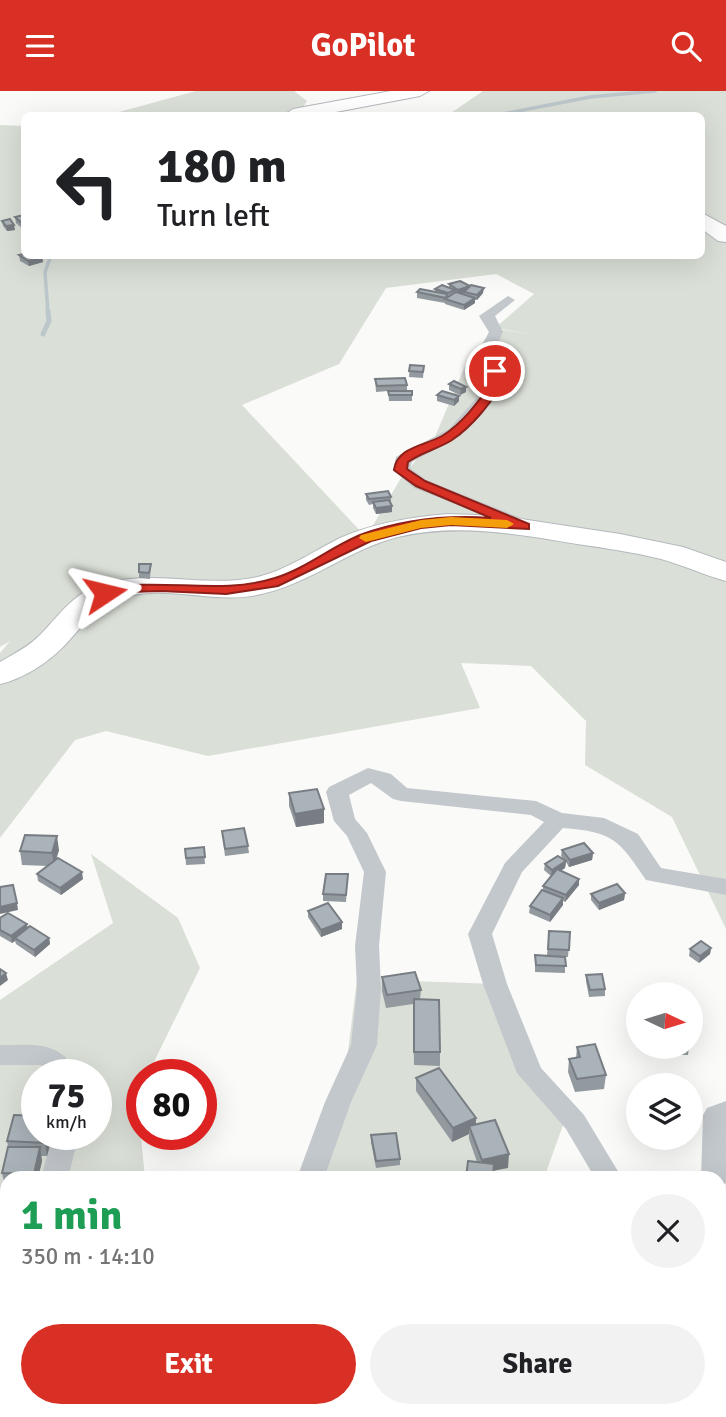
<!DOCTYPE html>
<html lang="en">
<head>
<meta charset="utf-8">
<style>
	:root { --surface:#fff; --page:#f2f2f2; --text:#202124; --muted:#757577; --accent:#d93025 }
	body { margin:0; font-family:Signika,sans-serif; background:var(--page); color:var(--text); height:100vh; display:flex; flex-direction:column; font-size:26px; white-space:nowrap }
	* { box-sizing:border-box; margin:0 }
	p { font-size:23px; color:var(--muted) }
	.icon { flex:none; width:38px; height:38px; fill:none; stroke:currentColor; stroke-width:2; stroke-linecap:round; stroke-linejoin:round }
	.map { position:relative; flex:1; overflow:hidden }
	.drawer { position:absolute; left:0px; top:1080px; width:726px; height:247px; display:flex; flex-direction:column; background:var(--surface); border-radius:21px 21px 0 0; box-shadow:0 7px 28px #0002 }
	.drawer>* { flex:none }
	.banner { position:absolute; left:21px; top:21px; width:684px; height:147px; border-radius:10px; box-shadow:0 7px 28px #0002; background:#fff; color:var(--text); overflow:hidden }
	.needle { width:46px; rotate:94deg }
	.tools { position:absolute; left:626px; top:891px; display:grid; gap:14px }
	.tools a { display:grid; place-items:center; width:77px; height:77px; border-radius:50%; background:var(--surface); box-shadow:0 7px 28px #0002; font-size:35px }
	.speed { position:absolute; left:21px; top:968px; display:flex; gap:14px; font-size:35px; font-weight:700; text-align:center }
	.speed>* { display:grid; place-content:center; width:91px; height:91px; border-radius:50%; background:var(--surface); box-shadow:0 7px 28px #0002; line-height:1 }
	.speed small { font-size:18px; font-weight:400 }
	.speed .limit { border:10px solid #d22; background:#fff; color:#111 }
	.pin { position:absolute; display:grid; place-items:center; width:60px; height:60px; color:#fff; margin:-30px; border:4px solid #fff; border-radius:50%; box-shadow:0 2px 7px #0007 }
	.me { position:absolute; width:77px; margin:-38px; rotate:80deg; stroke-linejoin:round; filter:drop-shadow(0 0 5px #0008) }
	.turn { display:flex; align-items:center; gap:24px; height:147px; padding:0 21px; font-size:32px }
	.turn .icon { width:91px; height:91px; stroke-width:2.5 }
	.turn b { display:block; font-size:49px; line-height:60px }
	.round { display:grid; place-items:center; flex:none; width:74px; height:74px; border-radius:37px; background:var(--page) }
	.overview { display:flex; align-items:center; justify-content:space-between; height:119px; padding:0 21px }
	h1 { font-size:42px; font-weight:800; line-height:52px; color:#1e9e55 }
	.button { display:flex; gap:14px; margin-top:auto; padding:14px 21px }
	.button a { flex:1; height:80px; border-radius:42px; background:var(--accent); color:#fff; font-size:28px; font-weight:800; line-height:80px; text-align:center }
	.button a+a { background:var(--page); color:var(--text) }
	header { display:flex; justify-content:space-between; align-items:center; height:91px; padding:0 21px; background:var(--accent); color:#fff; font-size:32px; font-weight:800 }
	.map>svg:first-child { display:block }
</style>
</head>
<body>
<header><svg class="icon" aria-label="menu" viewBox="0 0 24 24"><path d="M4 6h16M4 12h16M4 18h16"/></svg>GoPilot<svg class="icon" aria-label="search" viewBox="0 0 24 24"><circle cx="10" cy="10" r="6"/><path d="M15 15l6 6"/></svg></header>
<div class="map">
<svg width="726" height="1326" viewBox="0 0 726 1326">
	<rect width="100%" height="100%" fill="#fafaf8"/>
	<g fill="#dadfd7" fill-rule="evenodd">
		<path d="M196,0H294L307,10L302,18L279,24H108Z"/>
		<path d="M483,0H726V838L672,726L585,674L586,630L531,575L461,572L480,617L208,665L106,640L75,649L0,747V562L10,550L0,556V34L24,35V164H702V24H448ZM496,183L534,203L495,237L531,243L496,238L468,268L434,348L401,387L366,446L242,314L339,273L386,197Z"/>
		<path d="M91,763L178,827L200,877L148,983L142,984V996L137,1006L145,1087H7V1320H571V1326H0V909L113,832ZM37,984H96V1043H37Z"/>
		<path d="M357,888L495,893L530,982L567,1023L544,1087H314L343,1000Z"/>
	</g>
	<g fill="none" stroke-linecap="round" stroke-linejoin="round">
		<g stroke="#bbc7cb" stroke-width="3.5">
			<path d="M498,24L590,6L655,0"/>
			<path d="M48,222L45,181L51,164"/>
		</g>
		<path stroke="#bbc7cb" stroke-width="5" d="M43,243L49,230L48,220"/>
		<g stroke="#b4b9bd" stroke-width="2">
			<g id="trunk">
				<path d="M391,0H429L420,5L320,24H284L293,18Z"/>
				<path d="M702,122L726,135V151L718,150L702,138Z"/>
				<path d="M448,423L502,425L620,443L683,456L726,471V490C704,484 683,474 661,468C633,461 605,457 577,453C519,443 457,432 398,446C346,459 305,497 251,505C207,512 155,491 114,510C92,519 79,540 63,556C47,572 23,588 0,593V571C14,563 28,556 40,544C57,527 71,505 95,496C148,476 200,497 253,487C284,481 312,461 340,447C374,432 411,426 448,423Z"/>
			</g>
		</g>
		<g fill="#c3c8cc" fill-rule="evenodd">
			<path d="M508,205L515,209L495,225L503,241L492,265L507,287L506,292L484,321L460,345L412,371L410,377L426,389L531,431L534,435L525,440L414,397L393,379L396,366L449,338L490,292L491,287L476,265L489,241L479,225Z"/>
			<path d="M368,677L391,683L407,697L536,710L562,722L604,727L638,743L661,777L726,788V804L646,789C619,749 614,741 563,737L522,781L492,843L507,893L541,977L584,1024L622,1087H595L566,1038L517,982L483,893L468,843L505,772L544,731L531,724L401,710L393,708L371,692L349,704L355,728L367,742L386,781L379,855L381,897L377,954L351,1011L324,1087H297L325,1011L351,954L357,897L355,855L364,781L347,745L334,730L326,701L329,696Z"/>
			<path d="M0,954C35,954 59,948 79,984H50L41,974H0Z"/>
			<path d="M726,1010V1092L719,1097V1087H701L703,1024L707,1017Z"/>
			<path d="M53,1043H79L68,1087H41Z"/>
			<path d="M7,1303V1320H21L18,1326H0V1306Z"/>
			<path d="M173,1320H215L217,1326H170Z"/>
			<path d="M254,1320H284L283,1326H253Z"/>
		</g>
		<use href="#trunk" fill="#fff" fill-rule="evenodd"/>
	</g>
	<g fill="#929a9f">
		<path d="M24,124V139L16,132L15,126Z"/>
		<path d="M2,130L15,139L7,140L3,135Z"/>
		<path d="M19,164L42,166L43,171L29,175L20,170Z"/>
		<path d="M449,193L483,202L477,209H475V212L464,219L445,213V212L417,207V201H435V198L449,197Z"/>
		<path d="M410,274L424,275L423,287L409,286Z"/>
		<path d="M375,288L407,294V299L392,300H412V310H389L388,300L376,301Z"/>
		<path d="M454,290L466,301L460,304L449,299V293Z"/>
		<path d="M437,304L459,305V310L454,315L437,310Z"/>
		<path d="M366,403L391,406V412H390L392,415V421L376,423L373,417V413L369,414L366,409Z"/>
		<path d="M151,473L150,488L139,487V481Z"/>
		<path d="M289,702L324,718V732L296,736L289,715Z"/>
		<path d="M222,740L248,755L249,762L225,765Z"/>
		<path d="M204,756L205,773L186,774L185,758Z"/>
		<path d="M59,759L56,768L83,788L61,804L38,790L37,783L48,775L22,774L20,760Z"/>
		<path d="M562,759L593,762L592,769L569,776L566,771L565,777L561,780L579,794L565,811L563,810V814L550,831L529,822L530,815L543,799V795L551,785L544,779L545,773L564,769L561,765Z"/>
		<path d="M348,783L346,811L323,810V803Z"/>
		<path d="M625,802L624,809L599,819L591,809V803Z"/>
		<path d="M308,820L342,838L321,846L308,826Z"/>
		<path d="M0,827L27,833V837L49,847L50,853L35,866L16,853L15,850L12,852L0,845Z"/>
		<path d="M549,840L570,841L568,866H565V882L535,881V864L557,865L547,864Z"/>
		<path d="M711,857L710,863L699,872L689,865L690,858Z"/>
		<path d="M586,884L605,898V905L589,906L586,890Z"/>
		<path d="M382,886L421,899L420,908L440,961V975L414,974L413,913L386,917L382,900Z"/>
		<path d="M577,956L606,984L604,998L575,1001L568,981L569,968L576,967Z"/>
		<path d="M648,956H689L688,964L649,963Z"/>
		<path d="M416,987L476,1027V1033L508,1077L477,1071L469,1048V1043L452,1051L416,1000Z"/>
		<path d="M53,1043L47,1065H41L42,1070L38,1087H7V1095H5L2,1082L8,1056L7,1050Z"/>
		<path d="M371,1044L400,1068V1074L376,1077L371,1051Z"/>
		<path d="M51,1320H83L80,1326L52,1325Z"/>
	</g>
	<g fill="#777d82">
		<path d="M14,134L15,139L7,140L6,135Z"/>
		<path d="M42,166L43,171L29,175L28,170Z"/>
		<path d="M470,195L464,202L458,204V199Z"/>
		<path d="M484,197L483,202L477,209V204Z"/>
		<path d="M475,207V212L464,219V214Z"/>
		<path d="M466,296V301L460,304L461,298Z"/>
		<path d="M459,305V310L454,315V309Z"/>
		<path d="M392,415V421L376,423V417Z"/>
		<path d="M324,718V732L296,736L295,723Z"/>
		<path d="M57,745L59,759L54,775L52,762Z"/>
		<path d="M593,762L592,769L569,776L570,769Z"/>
		<path d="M566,770L565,777L551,785L552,779Z"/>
		<path d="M82,781L83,788L61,804L60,797Z"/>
		<path d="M579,788V794L565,811L566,804Z"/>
		<path d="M625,802L624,809L599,819V812Z"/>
		<path d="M563,807V814L550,831V824Z"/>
		<path d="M17,812L18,819L0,823V816Z"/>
		<path d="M342,831V838L321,846V839Z"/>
		<path d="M27,833L28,840L15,847V850L12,852L11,845Z"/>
		<path d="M49,847L50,853L35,866L34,859Z"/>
		<path d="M711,857L710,863L699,872L700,865Z"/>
		<path d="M6,882L8,889L0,895V887Z"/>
		<path d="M476,1027L475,1040L469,1035V1043L452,1051L453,1037Z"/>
		<path d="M47,1043H53L47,1065L45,1052Z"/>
		<path d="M40,1056L42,1070L38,1087H35L34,1083Z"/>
		<path d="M509,1063L508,1077L482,1082V1069Z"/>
		<path d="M77,1320H83L80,1326H79Z"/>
	</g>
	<g fill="#aab3b9" stroke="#777d82" stroke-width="2">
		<path d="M24,124V133H23L15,126Z"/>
		<path d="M10,128L14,134L6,135L2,130Z"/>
		<path d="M24,163V164H40L42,166L28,170L19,164Z"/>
		<path d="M460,190L470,195L458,199L449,193Z"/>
		<path d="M442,194L455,199L448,202L435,198Z"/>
		<path d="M471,194L484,197L477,204L464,201Z"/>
		<path d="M420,198L447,203L446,207L417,201Z"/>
		<path d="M456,201L475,207L464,214L445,208Z"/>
		<path d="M410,274L424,275L423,281L409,280Z"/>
		<path d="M405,287L407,294L377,295L375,288Z"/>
		<path d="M454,290L466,296L461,298L449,293Z"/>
		<path d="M388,300H412V304H389Z"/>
		<path d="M442,300L459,305L454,309L437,304Z"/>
		<path d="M388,400L391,406L369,408L366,403Z"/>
		<path d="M389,409L392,415L376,417L373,411Z"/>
		<path d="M139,473H151L149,482L139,481Z"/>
		<path d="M317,698L324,718L295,723L289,702Z"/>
		<path d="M244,737L248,755L225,758L222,740Z"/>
		<path d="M25,744L57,745L52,762L20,760Z"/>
		<path d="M584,752L593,762L570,769L562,759Z"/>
		<path d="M204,756L205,766L186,767L185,758Z"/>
		<path d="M558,765L566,770L552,779L545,773Z"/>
		<path d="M58,767L82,781L60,797L37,783Z"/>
		<path d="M557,778L579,788L566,804L543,795Z"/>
		<path d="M326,783H348L346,804L323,803Z"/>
		<path d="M617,793L625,802L599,812L591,803Z"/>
		<path d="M13,794L17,812L0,816V796Z"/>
		<path d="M542,799L563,807L550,824L530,815Z"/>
		<path d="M328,812L342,831L321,839L308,820Z"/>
		<path d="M8,822L27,833L11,845L0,839V827Z"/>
		<path d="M30,835L49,847L34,859L15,847Z"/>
		<path d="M549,840L570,841L569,859L548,858Z"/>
		<path d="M701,850L711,857L700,865L690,858Z"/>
		<path d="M535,864L565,866L566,875L536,874Z"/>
		<path d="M0,878L6,882L0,887Z"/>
		<path d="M415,881L421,899L387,904L382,886Z"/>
		<path d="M602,883L605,898L590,899L586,884Z"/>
		<path d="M414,908L439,909L440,961H414Z"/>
		<path d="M595,953L606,984L577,988L569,968L580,966L577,956Z"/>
		<path d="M439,977L476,1027L453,1037L416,987Z"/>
		<path d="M14,1024L37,1025V1043H47L45,1052L7,1050Z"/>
		<path d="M495,1029L509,1063L482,1069L469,1035Z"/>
		<path d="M396,1042L400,1068L376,1070L371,1044Z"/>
		<path d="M8,1056H40L34,1083L2,1082Z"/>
		<path d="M468,1070L494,1073L493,1087H466Z"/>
		<path d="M539,1320H572L573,1326H539Z"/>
	</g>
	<path fill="#d93025" stroke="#8d1f18" stroke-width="2" d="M495,276L500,278L505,287L504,292C489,313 474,334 452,349C438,358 422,361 408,371L407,378L425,390L529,433V438L451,434L421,437L371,450L278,495L226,503L161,500L129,501L105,507L98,502L100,499C158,485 218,505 275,487C305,478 331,456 360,444C401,429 448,424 491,427L416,395L394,379C397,356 424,355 442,345C463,332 478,311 492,292L493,287L490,280Z"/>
	<path fill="#f59e0b" d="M451,426L507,429L514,433L507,437L451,434L421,437L366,451L359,447L361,444L421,429Z"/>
</svg>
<div class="tools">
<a><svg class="needle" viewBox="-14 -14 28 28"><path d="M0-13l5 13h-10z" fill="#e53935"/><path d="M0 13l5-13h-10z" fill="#757577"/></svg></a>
<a><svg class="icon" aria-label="layers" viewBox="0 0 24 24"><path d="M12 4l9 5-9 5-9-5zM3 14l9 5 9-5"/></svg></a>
</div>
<div class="speed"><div>75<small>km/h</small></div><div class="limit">80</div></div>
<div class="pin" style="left:495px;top:280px;background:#d93025"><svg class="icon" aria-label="arrive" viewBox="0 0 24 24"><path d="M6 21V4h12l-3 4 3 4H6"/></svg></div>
<svg class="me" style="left:105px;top:502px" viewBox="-20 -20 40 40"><path d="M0-17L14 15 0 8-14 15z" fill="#d93025" stroke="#fff" stroke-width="4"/></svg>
<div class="banner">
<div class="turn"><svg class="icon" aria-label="left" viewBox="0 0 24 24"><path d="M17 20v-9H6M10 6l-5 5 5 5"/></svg><div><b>180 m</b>Turn left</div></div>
</div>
<section class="drawer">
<div class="overview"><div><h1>1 min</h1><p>350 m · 14:10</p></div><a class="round"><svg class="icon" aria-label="close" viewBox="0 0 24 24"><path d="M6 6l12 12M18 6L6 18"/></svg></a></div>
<div class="button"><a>Exit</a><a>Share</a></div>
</section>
</div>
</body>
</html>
